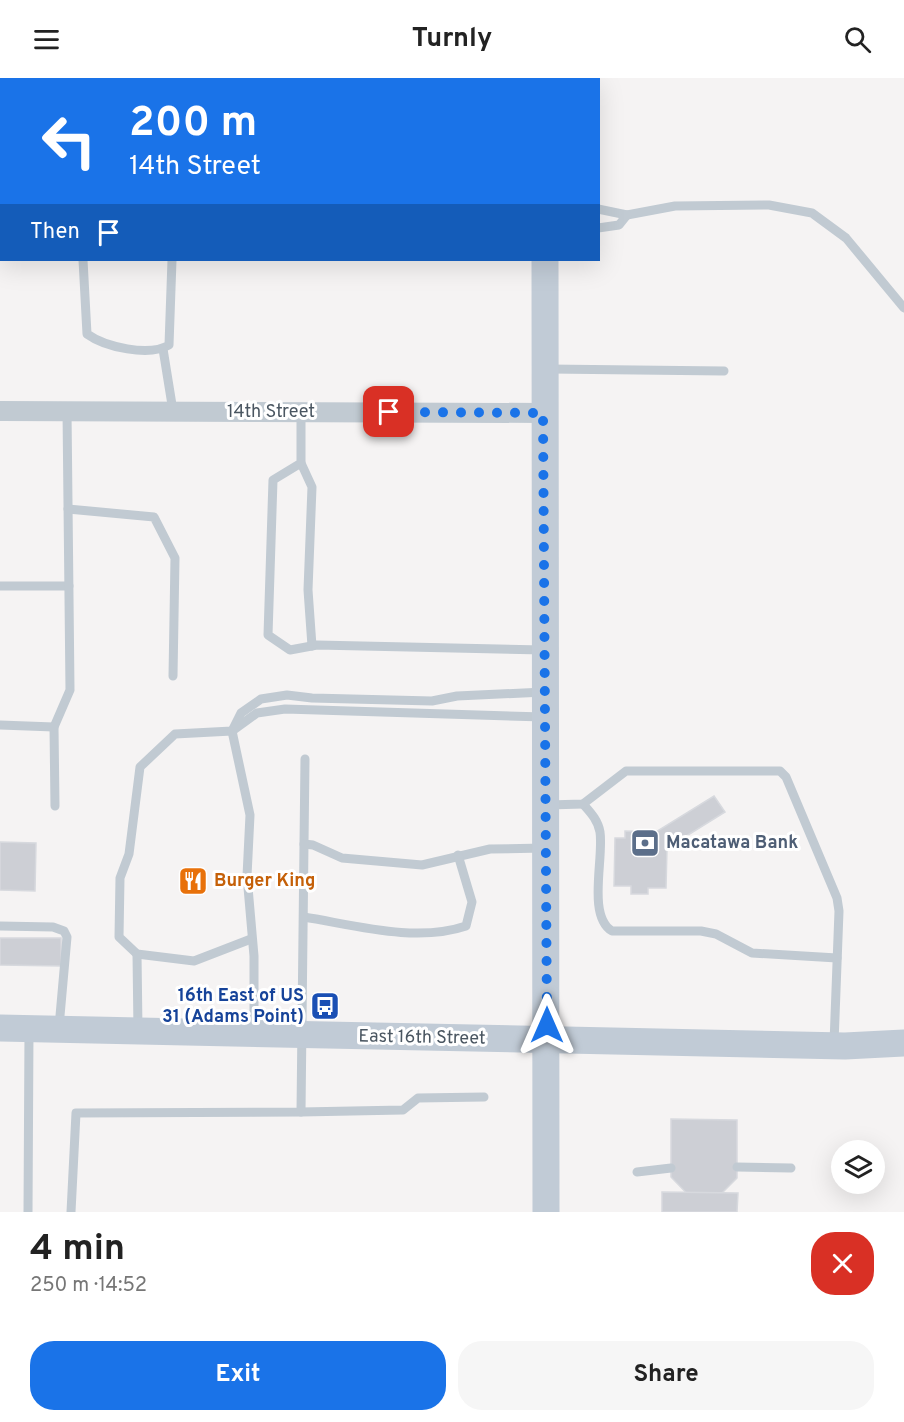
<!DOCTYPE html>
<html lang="en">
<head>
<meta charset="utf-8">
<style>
	:root { --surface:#fff; --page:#f6f6f6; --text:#222; --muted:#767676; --accent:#1a73e8 }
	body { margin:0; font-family:Overpass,sans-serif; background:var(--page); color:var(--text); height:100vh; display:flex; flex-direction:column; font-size:22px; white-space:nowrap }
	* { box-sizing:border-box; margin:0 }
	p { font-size:20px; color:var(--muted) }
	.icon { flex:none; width:33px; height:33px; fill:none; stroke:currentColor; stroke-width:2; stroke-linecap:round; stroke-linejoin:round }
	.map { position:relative; height:1134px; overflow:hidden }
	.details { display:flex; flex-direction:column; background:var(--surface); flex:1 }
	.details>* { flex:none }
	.hud { position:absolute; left:0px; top:0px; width:600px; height:183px; box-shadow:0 6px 24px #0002; background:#1a73e8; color:#fff; overflow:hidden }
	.buttons { position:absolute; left:831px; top:1062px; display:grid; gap:12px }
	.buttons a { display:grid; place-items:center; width:54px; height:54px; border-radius:50%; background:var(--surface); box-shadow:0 6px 24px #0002; font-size:30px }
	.pin { position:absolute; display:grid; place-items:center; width:51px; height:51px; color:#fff; margin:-26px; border-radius:12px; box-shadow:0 3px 9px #0006 }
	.me { position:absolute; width:66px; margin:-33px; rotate:0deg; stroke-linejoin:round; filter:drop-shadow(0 0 4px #0008) }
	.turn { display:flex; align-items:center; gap:21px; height:126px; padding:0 30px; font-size:27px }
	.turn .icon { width:78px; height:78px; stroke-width:2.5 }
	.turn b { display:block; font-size:42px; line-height:51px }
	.then { display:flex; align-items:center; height:57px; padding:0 30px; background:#0003; gap:12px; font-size:22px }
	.round { display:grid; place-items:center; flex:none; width:63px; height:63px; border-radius:24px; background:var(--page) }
	.summary { display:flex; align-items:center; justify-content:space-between; height:102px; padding:0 30px }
	h1 { font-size:36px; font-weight:700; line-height:45px }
	.button { display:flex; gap:12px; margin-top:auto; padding:12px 30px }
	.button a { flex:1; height:69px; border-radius:24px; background:var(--accent); color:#fff; font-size:24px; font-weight:700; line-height:69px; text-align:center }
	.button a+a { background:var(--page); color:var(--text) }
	header { display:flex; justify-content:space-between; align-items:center; height:78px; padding:0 30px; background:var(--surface); font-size:27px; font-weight:700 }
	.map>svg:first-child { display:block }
</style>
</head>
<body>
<header><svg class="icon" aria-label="menu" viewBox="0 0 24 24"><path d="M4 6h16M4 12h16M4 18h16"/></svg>Turnly<svg class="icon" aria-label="search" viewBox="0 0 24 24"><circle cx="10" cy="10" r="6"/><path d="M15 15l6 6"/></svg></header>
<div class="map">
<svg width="904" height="1134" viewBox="0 0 904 1134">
	<rect width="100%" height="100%" fill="#f5f3f3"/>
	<g fill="#cdcfd5" stroke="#d7d9de" stroke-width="1.5">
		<path d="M714,718L725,734L667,770L666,810H648V816H631V808H614L615,760H625V753L656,754Z"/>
		<path d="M0,764L36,765L35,813L0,812Z"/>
		<path d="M0,860H61V888L0,887Z"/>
		<path d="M671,1041L737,1042V1100L704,1133L671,1099Z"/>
		<path d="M662,1114L738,1115L737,1134H662Z"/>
	</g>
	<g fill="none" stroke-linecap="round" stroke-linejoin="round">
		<g stroke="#c1cad2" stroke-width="9">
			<path d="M598,131L627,137L675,128L769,127L812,135L846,160L904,230"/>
			<path d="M598,150L619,147L627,137"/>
			<path d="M83,182L87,256C105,269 149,279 169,267L172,182"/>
			<path d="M163,271L173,333"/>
			<path d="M549,291L724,293"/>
			<path d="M301,334V385L273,402L268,557L290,572L317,567L543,572"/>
			<path d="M301,385L312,409L308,512L312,568"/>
			<path d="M68,431L154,439L175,480L173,598"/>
			<path d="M0,508H69"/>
			<path d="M0,647L54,649"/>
			<path d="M305,681L304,766L313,767L342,780L422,787L490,771L544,770"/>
			<path d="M583,726C590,734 598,742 600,754C604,780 587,838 612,853H701L716,856L752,875L837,880"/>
			<path d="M548,727L583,726L626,693H780L786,699L837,820L839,833L834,965"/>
			<path d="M55,728L54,649L70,612L67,333"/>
			<path d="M304,839C354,847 416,865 466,848L472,824L458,777"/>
			<path d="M0,848L53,849L64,853L67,859L59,949"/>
			<path d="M251,861L194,883L137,876L119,859L120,800L129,776L140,689L175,656L232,653L257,635L285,631L544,639"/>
			<path d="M137,876L138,952"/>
			<path d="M254,953V878L247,798L250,737L232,653L241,635L261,621L287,617L312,620L432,623L457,618L544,614"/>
			<path d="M301,1034L403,1032L418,1020L484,1019"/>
			<path d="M737,1089L791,1090"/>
			<path d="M637,1094L671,1090"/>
			<path d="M28,1134L29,953"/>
			<path d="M71,1134L76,1035L301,1034L304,766"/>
		</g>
		<g stroke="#c1cad2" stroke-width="20">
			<path d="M0,21H2"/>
			<path d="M0,333L543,335"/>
		</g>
		<g stroke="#c1cbd6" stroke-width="27">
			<path d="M546,2V0"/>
			<path d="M545,182L546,1134"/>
			<path d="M0,950L845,968L904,965"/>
		</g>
	</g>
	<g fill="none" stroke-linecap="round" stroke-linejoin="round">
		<path stroke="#1a73e8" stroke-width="10" stroke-dasharray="0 18" d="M389,334L543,335L547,947"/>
	</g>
	<defs>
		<g id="bank-square" transform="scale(1.5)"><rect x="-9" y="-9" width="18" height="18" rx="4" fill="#5c6f8a" stroke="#fff"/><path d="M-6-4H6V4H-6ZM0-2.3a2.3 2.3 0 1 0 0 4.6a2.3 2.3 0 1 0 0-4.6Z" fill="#fff"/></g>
		<g id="restaurant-square" transform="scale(1.5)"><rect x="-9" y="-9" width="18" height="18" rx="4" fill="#e8710a" stroke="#fff"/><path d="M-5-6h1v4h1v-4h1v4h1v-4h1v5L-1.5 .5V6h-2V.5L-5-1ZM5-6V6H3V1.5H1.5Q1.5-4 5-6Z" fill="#fff"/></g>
		<g id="bus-square" transform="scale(1.5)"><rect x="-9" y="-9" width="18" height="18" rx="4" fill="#1a4fb4" stroke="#fff"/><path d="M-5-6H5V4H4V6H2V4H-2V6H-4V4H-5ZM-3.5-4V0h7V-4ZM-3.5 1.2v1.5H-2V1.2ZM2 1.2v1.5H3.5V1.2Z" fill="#fff"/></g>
	</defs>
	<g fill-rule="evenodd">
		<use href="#bank-square" x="645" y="765"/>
		<use href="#restaurant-square" x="193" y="803"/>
		<use href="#bus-square" x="325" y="928"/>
	</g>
	<g text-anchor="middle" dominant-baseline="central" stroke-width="6" stroke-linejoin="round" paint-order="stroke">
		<g font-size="18" fill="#4a5661" stroke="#fff">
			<text x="271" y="334">14th Street</text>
			<text transform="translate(422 960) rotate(1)">East 16th Street</text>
		</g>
		<g font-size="18" font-weight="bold" fill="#4e5e75" stroke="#fff" text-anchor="start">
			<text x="666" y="765">Macatawa Bank</text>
		</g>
		<g font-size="18" font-weight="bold" fill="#c56008" stroke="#fff" text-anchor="start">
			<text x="214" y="803">Burger King</text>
		</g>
		<g font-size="18" font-weight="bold" fill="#164399" stroke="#fff" text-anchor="end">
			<text x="304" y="918">16th East of US<tspan x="304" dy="21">31 (Adams Point)</tspan></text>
		</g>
	</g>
</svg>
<div class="buttons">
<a><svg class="icon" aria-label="layers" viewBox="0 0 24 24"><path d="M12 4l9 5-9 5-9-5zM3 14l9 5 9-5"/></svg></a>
</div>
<div class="pin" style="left:389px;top:334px;background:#d93025"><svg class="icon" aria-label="arrive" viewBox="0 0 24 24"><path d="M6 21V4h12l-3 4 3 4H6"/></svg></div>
<svg class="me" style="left:547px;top:947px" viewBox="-20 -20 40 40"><path d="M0-17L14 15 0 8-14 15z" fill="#1a73e8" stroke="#fff" stroke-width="4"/></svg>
<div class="hud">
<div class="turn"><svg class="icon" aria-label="left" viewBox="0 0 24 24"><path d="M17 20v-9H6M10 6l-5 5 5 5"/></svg><div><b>200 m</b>14th Street</div></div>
<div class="then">Then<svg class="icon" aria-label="arrive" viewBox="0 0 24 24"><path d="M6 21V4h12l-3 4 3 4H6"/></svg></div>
</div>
</div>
<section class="details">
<div class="summary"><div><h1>4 min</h1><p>250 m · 14:52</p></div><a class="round" style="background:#d93025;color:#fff"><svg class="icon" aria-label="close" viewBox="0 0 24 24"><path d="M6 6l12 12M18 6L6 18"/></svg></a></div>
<div class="button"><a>Exit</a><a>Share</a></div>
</section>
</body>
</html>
